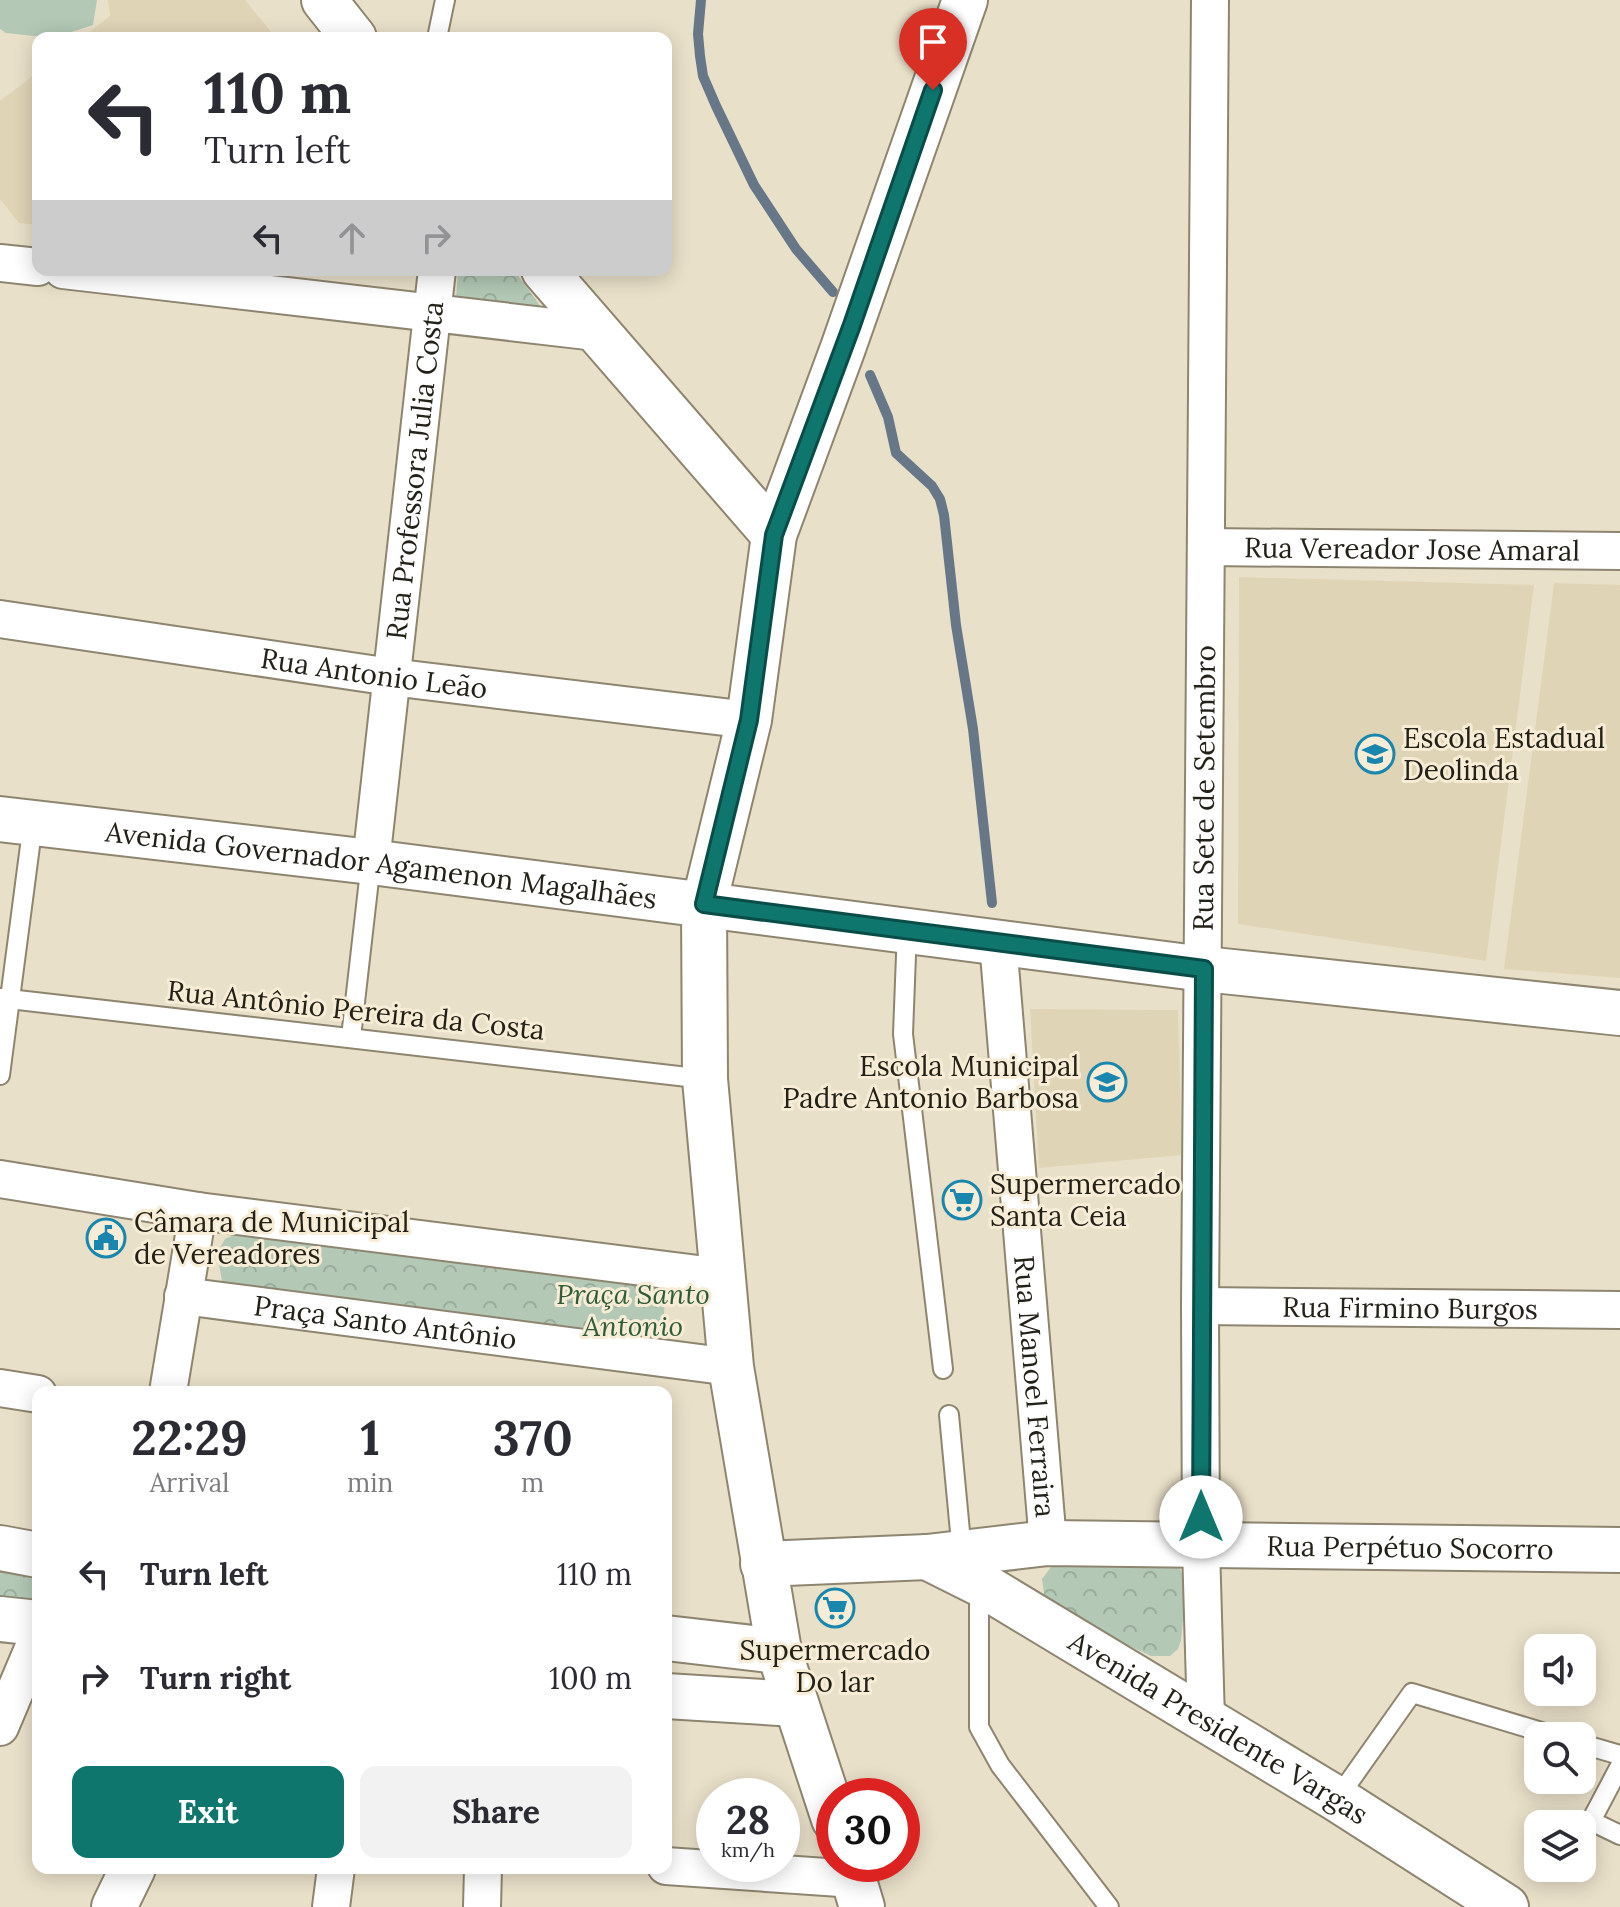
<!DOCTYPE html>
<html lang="en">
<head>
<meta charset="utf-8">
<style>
	:root { --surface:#fff; --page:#f2f2f3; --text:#2b2b33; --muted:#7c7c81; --accent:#0f766e }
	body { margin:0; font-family:Lora,serif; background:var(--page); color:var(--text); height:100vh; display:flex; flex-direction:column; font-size:30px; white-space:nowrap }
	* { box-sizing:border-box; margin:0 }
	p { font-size:26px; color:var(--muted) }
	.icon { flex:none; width:44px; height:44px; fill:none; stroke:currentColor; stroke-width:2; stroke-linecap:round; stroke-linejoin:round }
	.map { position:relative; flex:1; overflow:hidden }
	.sheet { position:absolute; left:32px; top:1386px; width:640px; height:488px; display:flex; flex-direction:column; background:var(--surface); border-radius:16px; box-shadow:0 4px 20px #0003 }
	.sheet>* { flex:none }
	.guide { position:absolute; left:32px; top:32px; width:640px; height:244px; border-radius:16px; box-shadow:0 4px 20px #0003; background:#fff; color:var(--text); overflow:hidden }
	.tools { position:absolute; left:1524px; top:1634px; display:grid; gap:16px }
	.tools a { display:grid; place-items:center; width:72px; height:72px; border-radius:16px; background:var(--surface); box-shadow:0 4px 20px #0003; font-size:40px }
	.speed { position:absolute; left:696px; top:1778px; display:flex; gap:16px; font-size:40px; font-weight:700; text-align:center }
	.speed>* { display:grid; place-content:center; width:104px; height:104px; border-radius:50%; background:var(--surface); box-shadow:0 4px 20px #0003; line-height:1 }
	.speed small { font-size:20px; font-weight:400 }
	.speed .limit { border:12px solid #d22; background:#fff; color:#111 }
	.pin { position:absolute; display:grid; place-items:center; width:68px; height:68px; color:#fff; margin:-82px -34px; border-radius:50% 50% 50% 0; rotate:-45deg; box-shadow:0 0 8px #0007 }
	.pin .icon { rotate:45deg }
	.me { position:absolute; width:88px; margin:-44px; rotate:0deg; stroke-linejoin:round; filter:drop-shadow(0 0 6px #0008) }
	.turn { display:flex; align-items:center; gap:28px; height:168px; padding:0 40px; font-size:36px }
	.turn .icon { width:104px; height:104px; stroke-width:2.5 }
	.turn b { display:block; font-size:56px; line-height:68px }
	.lanes { display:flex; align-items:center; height:76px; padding:0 40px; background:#0003; justify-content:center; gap:40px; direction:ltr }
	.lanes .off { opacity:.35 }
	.eta { display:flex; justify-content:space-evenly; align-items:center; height:136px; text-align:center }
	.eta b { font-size:48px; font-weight:800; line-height:56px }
	.cta { display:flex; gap:16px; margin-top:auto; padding:16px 40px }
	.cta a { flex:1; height:92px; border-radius:16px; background:var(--accent); color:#fff; font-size:32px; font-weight:800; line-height:92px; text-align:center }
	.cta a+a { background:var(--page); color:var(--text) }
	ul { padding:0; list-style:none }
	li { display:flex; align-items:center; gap:24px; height:104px; padding:0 40px }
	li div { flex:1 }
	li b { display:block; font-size:30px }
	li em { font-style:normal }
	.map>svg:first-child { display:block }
</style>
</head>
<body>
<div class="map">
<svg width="1620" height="1907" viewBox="0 0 1620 1907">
	<defs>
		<pattern id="park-crowns" width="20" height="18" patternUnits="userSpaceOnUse" patternTransform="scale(2)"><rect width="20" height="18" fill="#b3c8b5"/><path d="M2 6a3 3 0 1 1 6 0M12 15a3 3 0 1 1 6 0" fill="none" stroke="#9aac9b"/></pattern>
	</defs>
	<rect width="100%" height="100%" fill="#e9e0c9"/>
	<g fill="#e0d4b7">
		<path d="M108,0H245L276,38H82L110,16Z"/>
		<path d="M38,72V225L19,223L0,199V101Z"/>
		<path d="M1239,577L1534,585L1486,961L1238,924Z"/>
		<path d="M1554,583L1620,585V978L1504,969Z"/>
		<path d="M1030,1009L1178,1010L1182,1155L1039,1168Z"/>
	</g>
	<path fill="#b3c8b5" d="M0,0H97L93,25L53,38L6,33L0,29Z"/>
	<g fill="url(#park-crowns)">
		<path d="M458,270H514L544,311L456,299Z"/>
		<path d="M239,1232L650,1282C669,1300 665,1307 661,1331L652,1340L231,1288L222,1281L217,1253L225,1239Z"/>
		<path d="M0,1557L38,1563V1610L0,1606Z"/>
		<path d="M1166,1561L1180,1569L1187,1584L1181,1640L1178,1649L1170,1656H1151L1055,1611L1045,1599L1042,1579L1054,1563Z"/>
	</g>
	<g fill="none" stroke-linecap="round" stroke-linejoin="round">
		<g stroke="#677787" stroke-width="10">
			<path d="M701,0L698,34L700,56L703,76L716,106L754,185L796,249L833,292"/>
			<path d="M870,375L888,417L896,453L932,486L940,499L944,515L956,625L973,729L992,903"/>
		</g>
		<g stroke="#8e8570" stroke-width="22">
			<g id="service">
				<path d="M437,38L445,0"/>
				<path d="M907,929L903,1034L943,1369"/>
				<path d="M0,998L705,1079"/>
				<path d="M351,1037L371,862"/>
				<path d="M0,1075L33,823"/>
				<path d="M949,1415L962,1553"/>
				<path d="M979,1584V1727L1000,1765L1109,1907"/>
				<path d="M1582,1744L1620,1755"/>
				<path d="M1620,1766L1591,1821L1620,1835"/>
				<path d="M1337,1799L1412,1693L1555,1736"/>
			</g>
		</g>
		<g stroke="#8e8570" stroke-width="40">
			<g id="minor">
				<path d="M0,263L38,267"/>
				<path d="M63,270L596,332"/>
				<path id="s1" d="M1206,547L1620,551"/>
				<path id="s2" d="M0,619L391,677L749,720"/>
				<path id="s3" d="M371,862L437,270"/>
				<path id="s4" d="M998,942L1048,1543"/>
				<path d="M0,1179L198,1211L722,1277"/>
				<path id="s5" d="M183,1296L731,1367"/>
				<path id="s6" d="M1200,1306L1620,1310"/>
				<path d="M0,1388L38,1394"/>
				<path d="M168,1392L198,1211"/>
				<path id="s7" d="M1206,1720L1201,1547L1200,1306L1210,0"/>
				<path d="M0,1727L38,1637"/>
				<path d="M666,1866L855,1879"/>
				<path d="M331,1907L336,1868"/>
				<path d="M482,1907L483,1868"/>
			</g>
		</g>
		<g stroke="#8e8570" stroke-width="48">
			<g id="tertiary">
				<path d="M324,0L354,38"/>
				<path d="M544,270L774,535"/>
				<path id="s8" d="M0,819L371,862L1204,969L1620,1013"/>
				<path d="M0,1548L38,1555"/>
				<path id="s9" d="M927,1557L979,1583L1337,1799L1506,1907"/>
				<path id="s10" d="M763,1564L927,1557L1048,1543L1620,1550"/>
				<path d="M0,1619L38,1623"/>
				<path d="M666,1638L779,1651"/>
				<path d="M666,1696L795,1704"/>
				<path d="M834,1819L779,1651L731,1367L705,1079L704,904L749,720L774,535L843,348L965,0"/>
				<path d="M849,1864L862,1907"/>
				<path d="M114,1907L133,1868"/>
			</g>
		</g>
		<use href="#service" stroke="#fff" stroke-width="18"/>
		<use href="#minor" stroke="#fff" stroke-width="36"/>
		<use href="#tertiary" stroke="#fff" stroke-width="44"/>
	</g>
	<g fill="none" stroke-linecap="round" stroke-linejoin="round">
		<g stroke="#0a4d48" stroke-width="20">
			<path id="route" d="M933,90L852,325L774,535L749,720L704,904L1204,969L1201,1517"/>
		</g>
		<use href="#route" stroke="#0f766e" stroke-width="14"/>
	</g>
	<defs>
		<g id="school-ring" transform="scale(2)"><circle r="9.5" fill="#f7edd6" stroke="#1886ad" stroke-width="1.5"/><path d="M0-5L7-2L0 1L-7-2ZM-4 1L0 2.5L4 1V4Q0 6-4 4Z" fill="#1886ad"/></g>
		<g id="supermarket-ring" transform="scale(2)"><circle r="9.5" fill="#f7edd6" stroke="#1886ad" stroke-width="1.5"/><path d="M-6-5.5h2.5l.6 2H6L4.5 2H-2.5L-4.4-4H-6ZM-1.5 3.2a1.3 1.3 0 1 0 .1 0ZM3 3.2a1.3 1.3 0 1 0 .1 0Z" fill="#1886ad"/></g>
		<g id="civic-ring" transform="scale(2)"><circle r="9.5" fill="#f7edd6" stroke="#1886ad" stroke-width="1.5"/><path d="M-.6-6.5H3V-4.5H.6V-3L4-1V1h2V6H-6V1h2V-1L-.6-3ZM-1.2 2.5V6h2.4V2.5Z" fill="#1886ad"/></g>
	</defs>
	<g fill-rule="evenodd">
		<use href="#school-ring" x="1375" y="754"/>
		<use href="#school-ring" x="1107" y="1082"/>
		<use href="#supermarket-ring" x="962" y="1200"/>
		<use href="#civic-ring" x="106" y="1238"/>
		<use href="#supermarket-ring" x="835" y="1608"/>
	</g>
	<g text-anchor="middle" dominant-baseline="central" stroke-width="6" stroke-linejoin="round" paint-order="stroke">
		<g font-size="28" fill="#242118" stroke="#f7edd6">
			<text stroke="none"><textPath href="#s3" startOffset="394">Rua Professora Julia Costa</textPath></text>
			<text stroke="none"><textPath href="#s1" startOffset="206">Rua Vereador Jose Amaral</textPath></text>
			<text stroke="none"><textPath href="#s2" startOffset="378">Rua Antonio Leão</textPath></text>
			<text stroke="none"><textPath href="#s7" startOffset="932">Rua Sete de Setembro</textPath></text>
			<text stroke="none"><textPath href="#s8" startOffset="384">Avenida Governador Agamenon Magalhães</textPath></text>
			<text transform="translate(356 1010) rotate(6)">Rua Antônio Pereira da Costa</text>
			<text stroke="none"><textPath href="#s6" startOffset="210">Rua Firmino Burgos</textPath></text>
			<text stroke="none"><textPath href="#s5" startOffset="204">Praça Santo Antônio</textPath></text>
			<text stroke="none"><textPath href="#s4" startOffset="446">Rua Manoel Ferraira</textPath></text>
			<text stroke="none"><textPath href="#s10" startOffset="648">Rua Perpétuo Socorro</textPath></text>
			<text stroke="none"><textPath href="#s9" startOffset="338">Avenida Presidente Vargas</textPath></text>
		</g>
		<g font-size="28" fill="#242118" stroke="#f7edd6" text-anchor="start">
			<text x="1403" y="738">Escola Estadual<tspan x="1403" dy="32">Deolinda</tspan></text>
			<text x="1079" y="1066" text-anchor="end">Escola Municipal<tspan x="1079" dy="32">Padre Antonio Barbosa</tspan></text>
			<text x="990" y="1184">Supermercado<tspan x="990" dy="32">Santa Ceia</tspan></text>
			<text x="134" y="1222">Câmara de Municipal<tspan x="134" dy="32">de Vereadores</tspan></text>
			<text x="835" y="1650" text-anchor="middle">Supermercado<tspan x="835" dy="32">Do lar</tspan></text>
		</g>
		<g font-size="28" font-style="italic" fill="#305d38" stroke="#f7edd6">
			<text x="633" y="1294">Praça Santo<tspan x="633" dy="32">Antonio</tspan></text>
		</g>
	</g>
</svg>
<div class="tools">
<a><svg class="icon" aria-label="sound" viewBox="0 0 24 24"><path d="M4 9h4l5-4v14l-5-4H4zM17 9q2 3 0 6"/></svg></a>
<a><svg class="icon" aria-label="search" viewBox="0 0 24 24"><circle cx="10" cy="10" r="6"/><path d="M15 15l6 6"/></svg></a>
<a><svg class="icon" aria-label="layers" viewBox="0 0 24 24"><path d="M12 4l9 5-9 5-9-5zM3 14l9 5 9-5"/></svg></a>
</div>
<div class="speed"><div>28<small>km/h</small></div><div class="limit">30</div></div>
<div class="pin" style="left:933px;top:90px;background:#d93025"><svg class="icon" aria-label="arrive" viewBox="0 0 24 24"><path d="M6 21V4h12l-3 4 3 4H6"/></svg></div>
<svg class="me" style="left:1201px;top:1517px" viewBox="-20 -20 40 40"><circle r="19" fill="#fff"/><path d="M0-13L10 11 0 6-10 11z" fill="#0f766e"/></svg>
<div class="guide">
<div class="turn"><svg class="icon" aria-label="left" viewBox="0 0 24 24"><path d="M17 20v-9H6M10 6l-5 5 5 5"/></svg><div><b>110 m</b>Turn left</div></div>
<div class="lanes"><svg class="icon" aria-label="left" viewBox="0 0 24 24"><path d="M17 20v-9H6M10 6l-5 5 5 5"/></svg><svg class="icon off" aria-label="ahead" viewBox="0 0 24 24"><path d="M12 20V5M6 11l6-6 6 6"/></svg><svg class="icon off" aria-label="right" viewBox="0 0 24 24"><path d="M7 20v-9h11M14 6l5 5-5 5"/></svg></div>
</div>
<section class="sheet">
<div class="eta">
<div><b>22:29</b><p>Arrival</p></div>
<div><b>1</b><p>min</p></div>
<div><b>370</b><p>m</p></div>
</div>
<ul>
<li><svg class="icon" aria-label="left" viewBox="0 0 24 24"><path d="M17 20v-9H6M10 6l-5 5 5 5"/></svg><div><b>Turn left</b></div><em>110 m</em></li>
<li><svg class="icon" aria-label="right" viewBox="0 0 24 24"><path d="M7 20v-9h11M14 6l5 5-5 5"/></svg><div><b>Turn right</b></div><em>100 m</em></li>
</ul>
<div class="cta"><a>Exit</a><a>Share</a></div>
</section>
</div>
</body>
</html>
